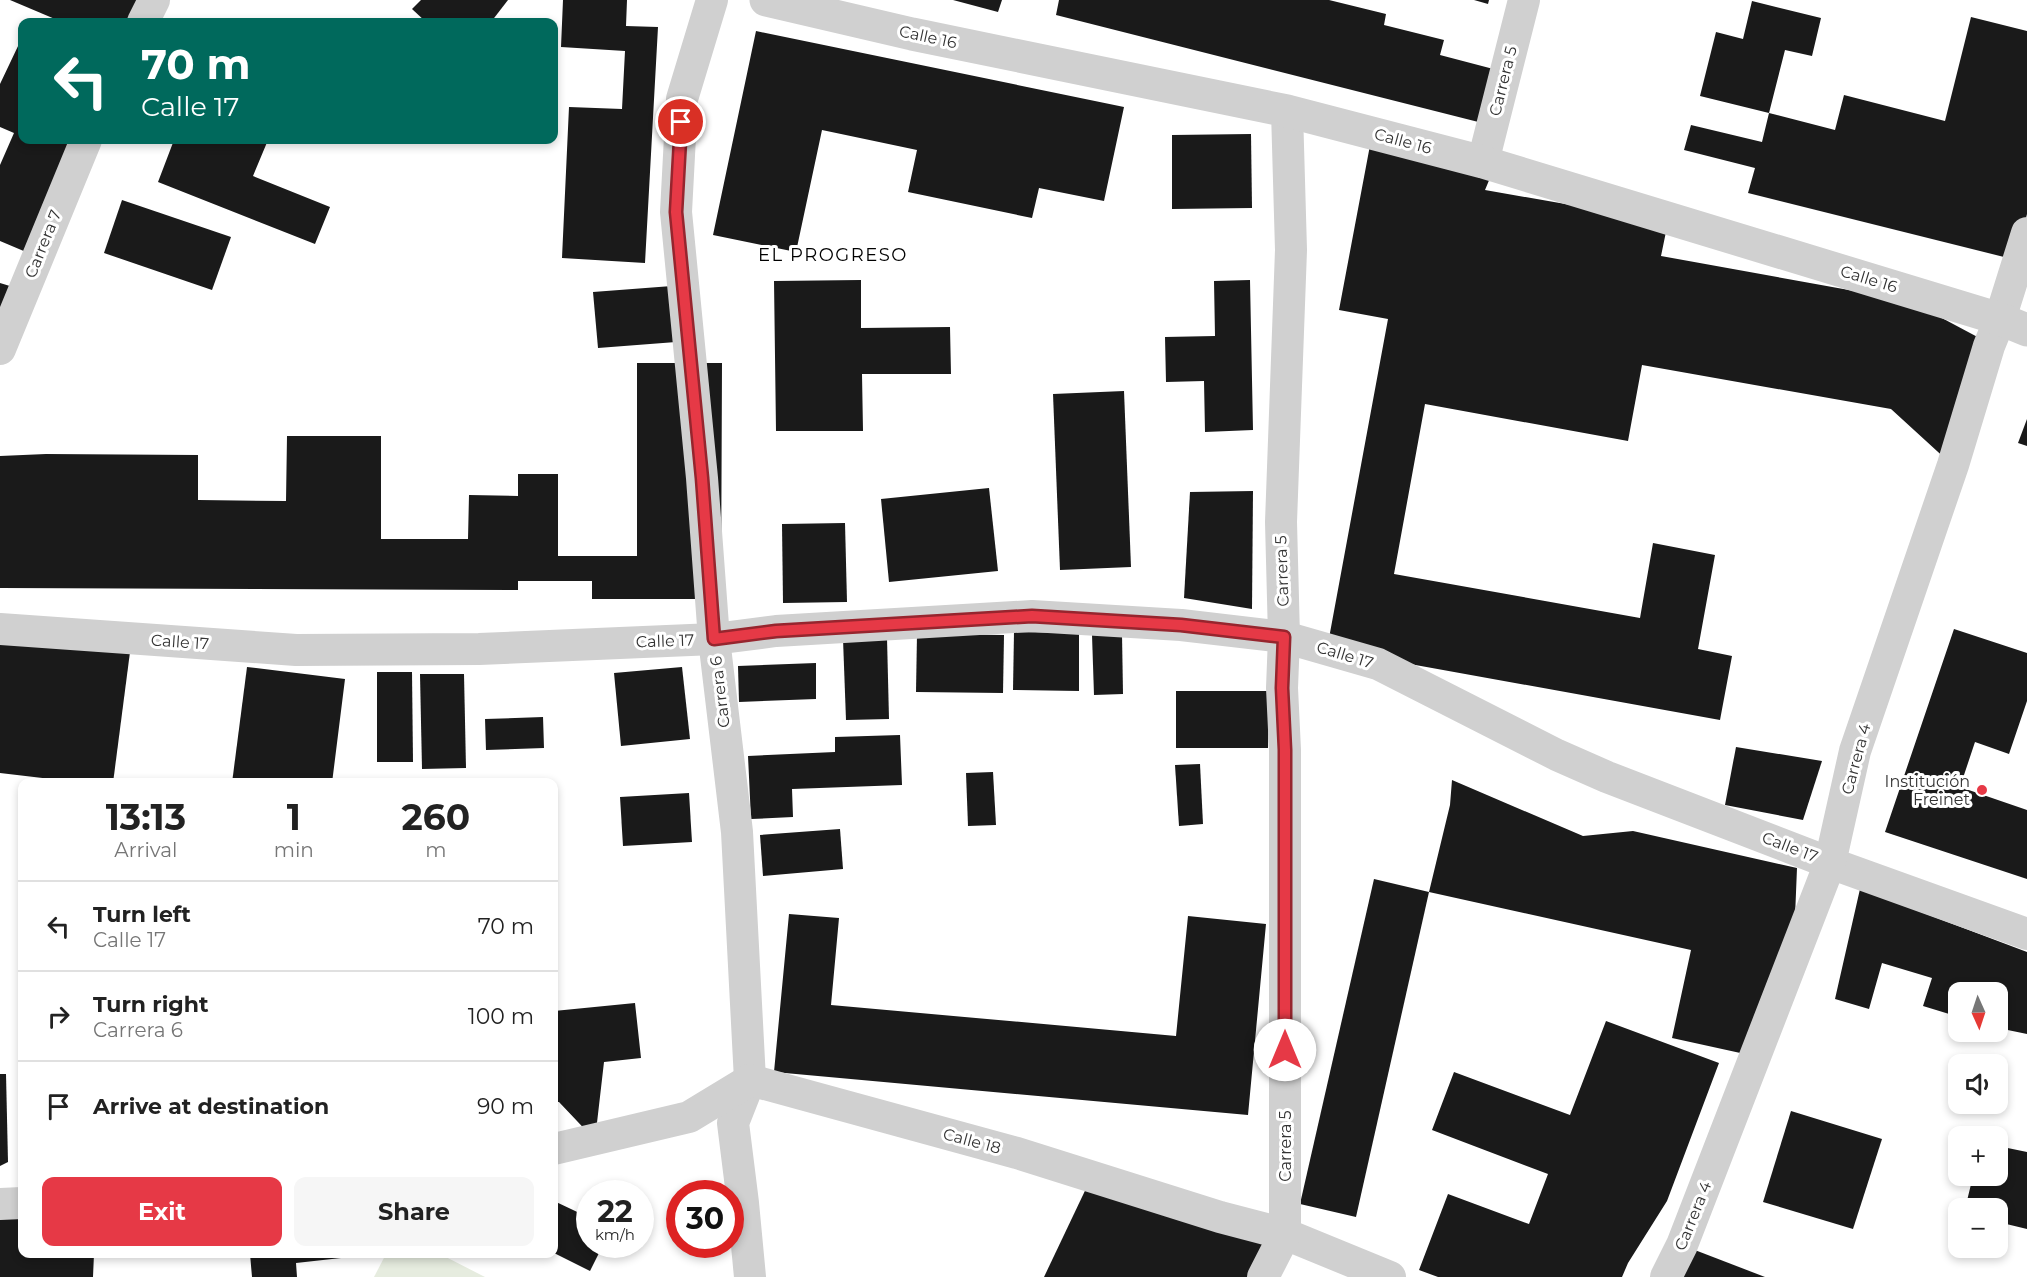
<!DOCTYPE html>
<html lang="en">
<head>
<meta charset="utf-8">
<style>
	:root { --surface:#fff; --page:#f6f6f6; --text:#222; --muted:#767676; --line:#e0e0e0; --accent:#e63946 }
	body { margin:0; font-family:Montserrat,sans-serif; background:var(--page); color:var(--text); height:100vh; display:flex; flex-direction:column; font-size:22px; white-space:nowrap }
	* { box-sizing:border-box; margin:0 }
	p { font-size:20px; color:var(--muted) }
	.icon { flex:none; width:33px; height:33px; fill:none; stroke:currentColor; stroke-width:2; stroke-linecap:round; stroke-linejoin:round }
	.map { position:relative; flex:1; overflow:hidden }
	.side { position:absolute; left:18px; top:778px; width:540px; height:480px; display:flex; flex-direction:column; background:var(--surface); border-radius:12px; box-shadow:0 3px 9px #0003 }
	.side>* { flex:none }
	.guide { position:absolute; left:18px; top:18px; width:540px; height:126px; border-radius:12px; box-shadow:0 3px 9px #0003; background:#00695c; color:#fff; overflow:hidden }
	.needle { width:39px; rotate:177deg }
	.fabs { position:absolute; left:1948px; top:982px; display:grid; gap:12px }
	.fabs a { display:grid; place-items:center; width:60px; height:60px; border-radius:12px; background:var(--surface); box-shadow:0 3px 9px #0003; font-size:30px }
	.speed { position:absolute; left:576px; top:1180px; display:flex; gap:12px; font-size:30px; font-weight:700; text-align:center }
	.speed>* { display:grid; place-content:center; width:78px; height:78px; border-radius:50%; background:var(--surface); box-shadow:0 3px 9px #0003; line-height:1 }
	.speed small { font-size:15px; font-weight:400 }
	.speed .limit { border:9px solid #d22; background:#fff; color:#111 }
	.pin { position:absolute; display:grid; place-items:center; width:51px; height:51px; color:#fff; margin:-26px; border:3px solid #fff; border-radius:50%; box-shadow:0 2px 6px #0007 }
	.me { position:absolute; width:66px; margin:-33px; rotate:0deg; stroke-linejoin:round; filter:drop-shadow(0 0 4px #0008) }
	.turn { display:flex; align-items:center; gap:21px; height:126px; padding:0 24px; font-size:27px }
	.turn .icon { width:78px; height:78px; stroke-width:2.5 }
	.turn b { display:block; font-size:42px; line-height:51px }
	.eta { display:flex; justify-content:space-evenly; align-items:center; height:102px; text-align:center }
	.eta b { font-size:36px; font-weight:700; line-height:42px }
	.action { display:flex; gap:12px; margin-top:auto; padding:12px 24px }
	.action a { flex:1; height:69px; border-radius:12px; background:var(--accent); color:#fff; font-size:24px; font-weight:700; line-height:69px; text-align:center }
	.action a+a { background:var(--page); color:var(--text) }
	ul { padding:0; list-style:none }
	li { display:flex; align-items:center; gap:18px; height:90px; padding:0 24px; border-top:2px solid var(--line) }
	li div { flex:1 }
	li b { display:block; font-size:22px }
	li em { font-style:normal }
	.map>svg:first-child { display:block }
</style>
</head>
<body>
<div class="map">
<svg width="2027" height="1277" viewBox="0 0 2027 1277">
	<rect width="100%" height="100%" fill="#fff"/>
	<path fill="#e6ecdf" d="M386,1254H440L485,1277H374Z"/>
	<g fill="#1a1a1a">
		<path d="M10,0H161L150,22H62Z"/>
		<path d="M421,0H508L491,22H426L412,9Z"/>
		<path d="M563,0H627L626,26L658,27L645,263L562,258L569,107L622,109L625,51L561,47Z"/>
		<path d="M953,0H1002L998,12Z"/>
		<path d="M1059,0H1329L1386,14L1384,25L1444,40L1440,55L1520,76L1506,129L1056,15Z"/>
		<path d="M1474,0H1489L1488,4Z"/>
		<path d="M1752,1L1821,18L1812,56L1785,50L1769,113L1700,96L1716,32L1743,39Z"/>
		<path d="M1971,17L2027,31V214L2016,260L1748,193L1755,168L1684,150L1691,125L1762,142L1769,113L1835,130L1844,95L1945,121Z"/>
		<path d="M756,31L1124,107L1104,201L1039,188L1032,218L908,192L917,150L822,130L796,252L713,235Z"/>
		<path d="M19,44L22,45V140H88L45,260L0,241V165L14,133L0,127V84Z"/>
		<path d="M1251,134L1252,208L1172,209V135Z"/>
		<path d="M174,140H268L253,176L330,207L315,244L158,182Z"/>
		<path d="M1371,140L1490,178L1485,190L1668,222L1661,256L1910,301L1985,341L1949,462L1891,409L1642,365L1628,441L1425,404L1394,574L1640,618L1653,543L1715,555L1698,649L1732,656L1720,720L1327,649L1388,319L1339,310Z"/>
		<path d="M122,200L231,237L212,290L104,253Z"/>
		<path d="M861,280V328L950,327L951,374H862L863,431H776L774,281Z"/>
		<path d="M1250,280L1253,430L1205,432L1204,381L1166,382L1165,337L1215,336L1214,281Z"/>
		<path d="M0,283L23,290L0,326Z"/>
		<path d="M685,285L689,341L598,348L593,292Z"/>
		<path d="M637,363H722L721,599H592V581H518V590L0,588V456L46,454L198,455V500L286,501L287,436H381V539H468L469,495L518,496V474H558V556H637Z"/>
		<path d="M1124,391L1131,567L1060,570L1053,394Z"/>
		<path d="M2027,419V446L2018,443Z"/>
		<path d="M989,488L998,571L889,582L881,499Z"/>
		<path d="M1253,491L1252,609L1184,598L1190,492Z"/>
		<path d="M845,523L847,602L783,603L782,524Z"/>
		<path d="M1954,629L2027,653V701L2009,754L1975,742L1960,787L2027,810V879L1885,832Z"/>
		<path d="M1014,632L1079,633V691L1013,690Z"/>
		<path d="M917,634L1004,635L1003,693L916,692Z"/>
		<path d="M1122,634L1123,694L1094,695L1092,635Z"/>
		<path d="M0,636L130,652L113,783H85L0,773Z"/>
		<path d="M887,638L889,719L846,720L843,639Z"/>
		<path d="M816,663V699L739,702L738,666Z"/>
		<path d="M247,667L345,679L332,783H232Z"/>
		<path d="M682,667L690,739L621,746L614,673Z"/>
		<path d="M377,672H412L413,762H377Z"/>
		<path d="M420,674H464L466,768L422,769Z"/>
		<path d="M1176,691H1269L1268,748H1176Z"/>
		<path d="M543,717L544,748L486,750L485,719Z"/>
		<path d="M900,735L902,785L792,789L793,817L751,819L748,756L835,752V737Z"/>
		<path d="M1736,747L1822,761L1803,820L1725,805Z"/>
		<path d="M1200,764L1203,824L1179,826L1175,765Z"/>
		<path d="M993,772L996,825L968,826L966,773Z"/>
		<path d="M1452,780L1583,836L1633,831L1797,868L1795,917L1754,1056L1672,1038L1691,950L1429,892L1450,805Z"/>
		<path d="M689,793L692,842L623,846L620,797Z"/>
		<path d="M840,829L843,869L763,876L760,835Z"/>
		<path d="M1374,879L1429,892L1356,1217L1300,1204Z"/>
		<path d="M1860,889L2027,952V1034L1998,1028V993H1959V1017L1923,1006L1932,978L1882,963L1869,1009L1835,999Z"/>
		<path d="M789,914L839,918L831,1005L1176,1036L1188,916L1266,924L1248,1115L774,1072Z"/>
		<path d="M635,1003L641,1058L604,1062L595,1140L559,1102H554V1011Z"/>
		<path d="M1606,1021L1719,1063L1667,1201L1628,1263L1622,1277H1438L1419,1270L1448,1194L1529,1224L1548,1174L1432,1130L1454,1072L1570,1115Z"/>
		<path d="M0,1074H6L8,1162L0,1166Z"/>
		<path d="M1791,1111L1882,1139L1853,1229L1763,1202Z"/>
		<path d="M1998,1146L2027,1152V1229L1998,1222V1209H1965L1973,1176H1998Z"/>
		<path d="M1092,1176L1285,1234L1263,1277H1044Z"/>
		<path d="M554,1201L590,1218V1245H603L590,1271L554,1253Z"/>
		<path d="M0,1208L22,1209V1254H94L93,1277H0Z"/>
		<path d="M1687,1247L1765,1277H1673Z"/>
		<path d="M250,1254H359V1256L296,1263L297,1277H252Z"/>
	</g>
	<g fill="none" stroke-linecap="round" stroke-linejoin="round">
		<g stroke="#d0d0d0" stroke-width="32">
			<path d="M712,0L682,99L676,212L702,478L714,639L737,832L750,1080L733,1123L743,1203L750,1277"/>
			<path d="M143,22L154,0"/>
			<path d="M1483,162L1524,0"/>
			<path d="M0,349L86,140"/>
			<path d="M0,629L296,650L479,649L714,639L776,631L1032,616L1181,625L1284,637L1378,664L1557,755L1607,777L1830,863L2027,934"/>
			<path d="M554,1149L689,1117L750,1080L1017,1153L1220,1217L1285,1234L1390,1277"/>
			<path d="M0,1204L22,1203"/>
			<path d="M1263,1277L1285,1234V750L1282,688L1284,637L1281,522L1291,250L1287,111"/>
			<path d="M1666,1277L1682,1245L1830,863L1855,751L1953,465L1989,346L2000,319L2027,233"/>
		</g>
		<path stroke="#d0d0d0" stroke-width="33" d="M766,0L912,34L1287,111L1483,162L2000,319L2027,330"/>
	</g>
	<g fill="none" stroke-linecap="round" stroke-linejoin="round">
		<g stroke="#96252e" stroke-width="15">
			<path id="route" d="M681,122L676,212L702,478L714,639L776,631L1032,616L1181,625L1284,637L1282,688L1285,750V1050"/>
		</g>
		<use href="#route" stroke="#e63946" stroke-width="10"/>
	</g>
	<circle fill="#e63946" stroke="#fff" stroke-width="2" cx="1982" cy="790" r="6"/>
	<g text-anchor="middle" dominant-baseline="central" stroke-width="6" stroke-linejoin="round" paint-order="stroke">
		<g font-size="16" fill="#333" stroke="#fff">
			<text transform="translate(928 37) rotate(12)">Calle 16</text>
			<text transform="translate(1503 81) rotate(-76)">Carrera 5</text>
			<text transform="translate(1403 141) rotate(15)">Calle 16</text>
			<text transform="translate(43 244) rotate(-68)">Carrera 7</text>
			<text transform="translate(1869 279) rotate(17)">Calle 16</text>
			<text transform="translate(1282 571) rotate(-92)">Carrera 5</text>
			<text transform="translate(665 641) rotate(-2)">Calle 17</text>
			<text transform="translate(180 642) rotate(4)">Calle 17</text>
			<text transform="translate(1345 655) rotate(17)">Calle 17</text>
			<text transform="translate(720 692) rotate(-97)">Carrera 6</text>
			<text transform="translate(1856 759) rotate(-75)">Carrera 4</text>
			<text transform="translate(1790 847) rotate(21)">Calle 17</text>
			<text transform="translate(972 1141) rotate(15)">Calle 18</text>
			<text transform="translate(1285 1146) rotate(-90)">Carrera 5</text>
			<text transform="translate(1693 1216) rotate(-68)">Carrera 4</text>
		</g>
		<g font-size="16" fill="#333" stroke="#fff" text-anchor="end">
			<text x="1970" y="781">Institución<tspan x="1970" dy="18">Freinet</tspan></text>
		</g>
		<g font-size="18" letter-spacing="1.5" fill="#000" stroke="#fff">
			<text x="833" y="255">EL PROGRESO</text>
		</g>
	</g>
</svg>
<div class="fabs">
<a><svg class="needle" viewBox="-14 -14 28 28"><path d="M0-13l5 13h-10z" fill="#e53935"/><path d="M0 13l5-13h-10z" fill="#767676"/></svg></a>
<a><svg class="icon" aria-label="sound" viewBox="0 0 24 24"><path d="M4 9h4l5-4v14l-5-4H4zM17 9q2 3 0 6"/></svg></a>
<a>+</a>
<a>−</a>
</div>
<div class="speed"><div>22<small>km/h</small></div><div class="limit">30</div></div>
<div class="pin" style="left:681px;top:122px;background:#d93025"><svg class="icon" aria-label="arrive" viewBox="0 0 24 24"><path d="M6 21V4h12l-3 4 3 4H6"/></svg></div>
<svg class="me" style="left:1285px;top:1050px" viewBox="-20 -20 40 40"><circle r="19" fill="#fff"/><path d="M0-13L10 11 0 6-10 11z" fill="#e63946"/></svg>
<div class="guide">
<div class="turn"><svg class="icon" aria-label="left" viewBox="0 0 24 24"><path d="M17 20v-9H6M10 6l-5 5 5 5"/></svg><div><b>70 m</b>Calle 17</div></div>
</div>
<section class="side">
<div class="eta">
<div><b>13:13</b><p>Arrival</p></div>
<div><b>1</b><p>min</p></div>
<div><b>260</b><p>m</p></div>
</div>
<ul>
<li><svg class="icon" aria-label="left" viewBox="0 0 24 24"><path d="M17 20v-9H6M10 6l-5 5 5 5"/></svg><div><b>Turn left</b><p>Calle 17</p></div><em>70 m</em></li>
<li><svg class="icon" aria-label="right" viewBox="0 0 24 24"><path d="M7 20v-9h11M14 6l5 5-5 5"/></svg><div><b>Turn right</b><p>Carrera 6</p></div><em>100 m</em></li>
<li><svg class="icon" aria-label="arrive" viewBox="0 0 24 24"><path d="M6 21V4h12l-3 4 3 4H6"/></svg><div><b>Arrive at destination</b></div><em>90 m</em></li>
</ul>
<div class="action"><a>Exit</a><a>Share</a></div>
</section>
</div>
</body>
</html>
